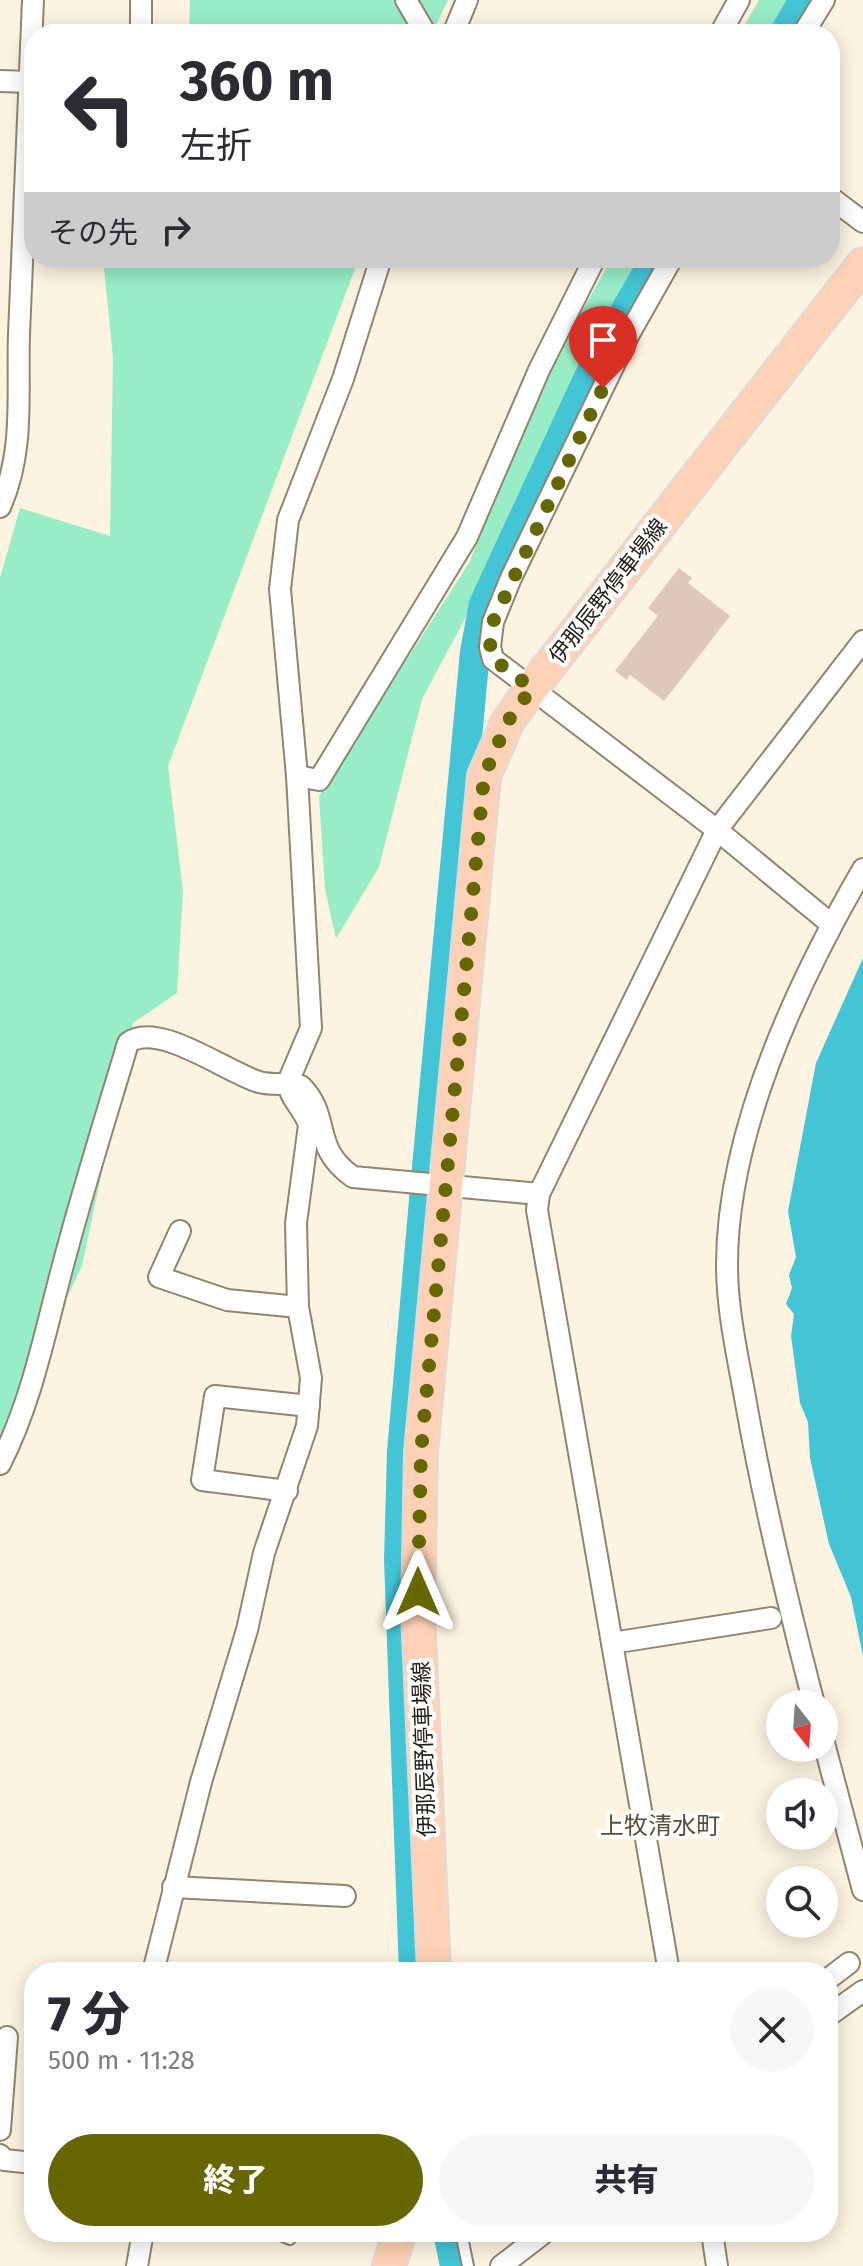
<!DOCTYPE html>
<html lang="ja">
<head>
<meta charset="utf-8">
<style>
	:root { --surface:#fff; --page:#f7f7f7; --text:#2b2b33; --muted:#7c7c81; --accent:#666701 }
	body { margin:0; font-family:"Fira Sans","Noto Sans JP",sans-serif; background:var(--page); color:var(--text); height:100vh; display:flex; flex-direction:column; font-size:30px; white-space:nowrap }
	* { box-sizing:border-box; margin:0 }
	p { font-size:26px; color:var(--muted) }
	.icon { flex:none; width:44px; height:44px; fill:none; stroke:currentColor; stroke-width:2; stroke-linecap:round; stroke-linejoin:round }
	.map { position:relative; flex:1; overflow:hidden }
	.panel { position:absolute; left:24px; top:1962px; width:814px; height:280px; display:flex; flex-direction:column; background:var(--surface); border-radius:32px; box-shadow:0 4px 20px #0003 }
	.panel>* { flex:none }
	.top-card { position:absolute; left:24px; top:24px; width:816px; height:244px; border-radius:32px; box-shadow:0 4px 20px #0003; background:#fff; color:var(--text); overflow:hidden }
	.needle { width:52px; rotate:163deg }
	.controls { position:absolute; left:766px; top:1690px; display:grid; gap:16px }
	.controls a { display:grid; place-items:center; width:72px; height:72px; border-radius:50%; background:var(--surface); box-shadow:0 4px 20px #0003; font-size:40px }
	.pin { position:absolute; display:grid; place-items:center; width:68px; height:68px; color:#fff; margin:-82px -34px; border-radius:50% 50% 50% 0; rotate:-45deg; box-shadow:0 0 8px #0007 }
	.pin .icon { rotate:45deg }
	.me { position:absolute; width:88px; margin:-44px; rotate:0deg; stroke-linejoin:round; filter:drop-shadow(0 0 6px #0008) }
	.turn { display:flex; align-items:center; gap:28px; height:168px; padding:0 24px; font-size:36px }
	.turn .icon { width:104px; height:104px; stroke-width:2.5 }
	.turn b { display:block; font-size:56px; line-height:68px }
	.then { display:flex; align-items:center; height:76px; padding:0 24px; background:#0003; gap:16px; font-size:30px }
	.round { display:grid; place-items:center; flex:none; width:84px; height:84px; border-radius:42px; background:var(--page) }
	.headline { display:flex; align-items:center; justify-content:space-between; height:136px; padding:0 24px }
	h1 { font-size:48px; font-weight:800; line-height:60px }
	.action { display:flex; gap:16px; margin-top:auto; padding:16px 24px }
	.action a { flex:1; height:92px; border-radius:48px; background:var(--accent); color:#fff; font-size:32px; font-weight:800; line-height:92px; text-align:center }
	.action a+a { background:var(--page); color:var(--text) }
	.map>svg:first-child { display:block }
</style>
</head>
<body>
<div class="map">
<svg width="863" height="2266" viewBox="0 0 863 2266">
	<rect width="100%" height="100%" fill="#fdf3e1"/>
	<g fill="#98edc7">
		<path d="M190,0H448L432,34H189Z"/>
		<path d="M759,0H794L775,34H739Z"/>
		<path d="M103,258H359L168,766L183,891L177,993L133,1023L82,1266L0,1439V578L20,508L110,536L113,358Z"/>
		<path d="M612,258H646L592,353L522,512L422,699L379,867L336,939L325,889L319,796L469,563L540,385Z"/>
	</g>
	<path fill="#43c5d5" d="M863,958V1656L851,1597L829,1544L810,1458L808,1422L800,1403L791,1336L794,1314L786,1304L792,1288L789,1275L796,1257L788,1211L816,1063Z"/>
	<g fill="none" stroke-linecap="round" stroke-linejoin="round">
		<g stroke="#43c5d5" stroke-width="30">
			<path d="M784,34L804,0"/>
			<path d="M426,1178L475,652L484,604L596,362L656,258"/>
			<path d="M414,1972L399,1559L402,1452L425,1189"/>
			<path d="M448,2232L455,2266"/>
		</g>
	</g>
	<path fill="#dec8b9" d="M679,568L692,578L688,583L730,616L664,701L630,675L627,680L615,671L658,616L648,608Z"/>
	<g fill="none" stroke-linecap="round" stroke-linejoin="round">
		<g stroke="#918571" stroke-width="14">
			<g id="service">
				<path d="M274,2232L290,2239"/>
				<path d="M461,2232L468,2266"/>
			</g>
		</g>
		<g stroke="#918571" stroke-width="24">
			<g id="minor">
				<path d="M406,0L426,34"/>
				<path d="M141,34V0"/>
				<path d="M453,34L467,0"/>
				<path d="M720,34L739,0"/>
				<path d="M803,34L824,0"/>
				<path d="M0,81L30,82"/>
				<path d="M830,197L863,222"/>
				<path d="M672,258L629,334L511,578L493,622L490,647L493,659L717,830L831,924"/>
				<path d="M0,507C25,451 17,394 19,334C23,223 29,111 33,0"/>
				<path d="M297,776L319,780L467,537L539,370L595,258"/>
				<path d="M180,1231L159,1277L227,1300L298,1307"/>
				<path d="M0,1464C34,1397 46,1326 66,1254C85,1183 107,1113 128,1043C157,1020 226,1072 259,1082C273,1086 287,1082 301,1086C332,1117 310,1147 353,1177L539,1194"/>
				<path d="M287,1491L202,1480L215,1396L309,1406"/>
				<path d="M612,1643L771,1618"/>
				<path d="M814,1704C788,1604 764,1505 746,1403C738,1358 727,1311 727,1265C727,1131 797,983 863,869"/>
				<path d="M824,1743L863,1890"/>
				<path d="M173,1887L345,1896"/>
				<path d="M153,1972L201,1782L247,1630L264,1553L307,1426L311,1378L298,1307L296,1223L309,1125C304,1109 289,1098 288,1082L311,1028L297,776L280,589L288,520L343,379L381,258"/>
				<path d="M669,1972L537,1210L539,1194L717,830L863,641"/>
				<path d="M828,1979L849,1963"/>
				<path d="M828,2016L863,1991"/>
				<path d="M0,2130L7,2037"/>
				<path d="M0,2155L4,2160L34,2163"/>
				<path d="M712,2232L717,2266"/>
				<path d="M137,2266L143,2232"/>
				<path d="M501,2266L545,2232"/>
			</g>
		</g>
		<g stroke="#dcdbda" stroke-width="36">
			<g id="primary">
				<path d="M434,1972L418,1613L421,1452L484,776L508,721L532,688L863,264"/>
				<path d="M389,2266L400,2232"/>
			</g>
		</g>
		<use href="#service" stroke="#fff" stroke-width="10"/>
		<use href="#minor" stroke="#fff" stroke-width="20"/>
		<use href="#primary" stroke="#ffd1b6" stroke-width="32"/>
	</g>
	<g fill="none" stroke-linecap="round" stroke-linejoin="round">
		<path stroke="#666701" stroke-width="14" stroke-dasharray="0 25.2" d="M418,1592L421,1452L484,776L508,721L532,688L493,659L490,647L493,622L603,388"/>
	</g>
	<g text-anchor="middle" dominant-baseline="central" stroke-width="8" stroke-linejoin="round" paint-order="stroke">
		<g font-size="22" fill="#221d15" stroke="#fff">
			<text transform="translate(608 591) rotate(-52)">伊那辰野停車場線</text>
			<text transform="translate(424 1749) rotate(-92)">伊那辰野停車場線</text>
		</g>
		<g font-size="24" fill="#584d3b" stroke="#fff">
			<text x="660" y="1826">上牧清水町</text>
		</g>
	</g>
</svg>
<div class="controls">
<a><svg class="needle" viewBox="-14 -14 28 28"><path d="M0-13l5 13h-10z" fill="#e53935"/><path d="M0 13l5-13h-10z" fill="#7c7c81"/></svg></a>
<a><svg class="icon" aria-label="sound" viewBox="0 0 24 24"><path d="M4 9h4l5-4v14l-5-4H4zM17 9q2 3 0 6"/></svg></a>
<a><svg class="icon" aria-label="search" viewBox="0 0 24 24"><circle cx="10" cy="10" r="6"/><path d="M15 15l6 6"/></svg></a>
</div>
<div class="pin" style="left:603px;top:388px;background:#d93025"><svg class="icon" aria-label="arrive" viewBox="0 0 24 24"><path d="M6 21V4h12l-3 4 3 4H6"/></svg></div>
<svg class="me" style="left:418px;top:1592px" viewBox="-20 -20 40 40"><path d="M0-17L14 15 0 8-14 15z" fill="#666701" stroke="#fff" stroke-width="4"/></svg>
<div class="top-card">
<div class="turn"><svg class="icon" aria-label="left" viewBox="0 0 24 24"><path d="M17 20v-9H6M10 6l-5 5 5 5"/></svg><div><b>360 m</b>左折</div></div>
<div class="then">その先<svg class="icon" aria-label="right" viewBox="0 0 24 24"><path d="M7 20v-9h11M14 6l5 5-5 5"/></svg></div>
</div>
<section class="panel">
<div class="headline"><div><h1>7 分</h1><p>500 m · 11:28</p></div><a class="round"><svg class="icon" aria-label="close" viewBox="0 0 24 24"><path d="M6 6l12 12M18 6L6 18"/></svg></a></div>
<div class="action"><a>終了</a><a>共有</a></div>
</section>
</div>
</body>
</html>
